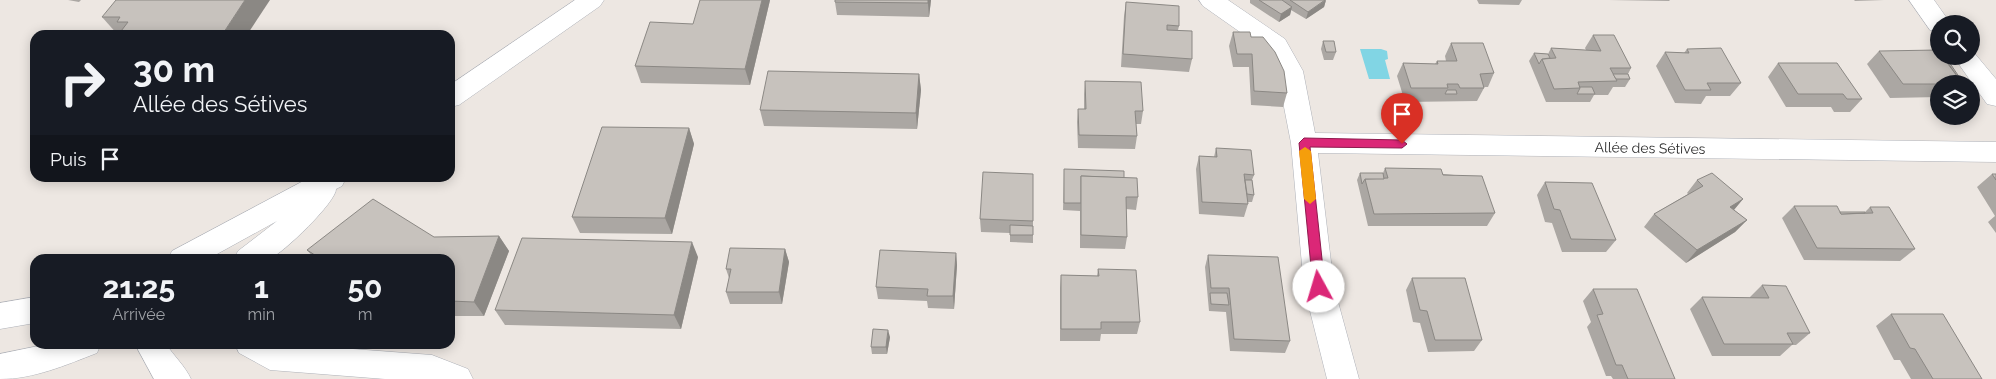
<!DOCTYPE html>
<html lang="fr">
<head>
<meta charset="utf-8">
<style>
	:root { --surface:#171b24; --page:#20242c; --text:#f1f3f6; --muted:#9ea1a6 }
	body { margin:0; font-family:Raleway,sans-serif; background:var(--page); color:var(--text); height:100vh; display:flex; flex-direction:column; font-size:19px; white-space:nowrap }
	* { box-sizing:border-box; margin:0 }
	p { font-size:16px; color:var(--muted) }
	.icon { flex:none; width:28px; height:28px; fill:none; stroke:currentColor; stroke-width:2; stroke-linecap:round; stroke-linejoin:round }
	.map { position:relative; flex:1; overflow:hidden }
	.sheet { position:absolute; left:30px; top:254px; width:425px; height:95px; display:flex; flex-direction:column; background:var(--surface); border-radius:15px; box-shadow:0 2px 12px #0003 }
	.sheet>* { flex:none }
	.guide { position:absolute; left:30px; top:30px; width:425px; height:152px; border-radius:15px; box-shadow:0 2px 12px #0003; background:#171b24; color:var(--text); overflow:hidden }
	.tools { position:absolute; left:1930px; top:15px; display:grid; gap:10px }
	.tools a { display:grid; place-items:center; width:50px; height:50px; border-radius:50%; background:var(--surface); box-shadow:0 2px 12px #0003; font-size:25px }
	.pin { position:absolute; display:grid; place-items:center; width:42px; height:42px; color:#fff; margin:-51px -21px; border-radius:50% 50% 50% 0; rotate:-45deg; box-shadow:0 0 5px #0007 }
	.pin .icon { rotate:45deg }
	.me { position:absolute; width:55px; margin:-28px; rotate:354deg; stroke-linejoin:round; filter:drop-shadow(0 0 4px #0008) }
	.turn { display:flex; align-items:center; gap:18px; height:105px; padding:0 20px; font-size:22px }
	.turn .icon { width:65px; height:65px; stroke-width:2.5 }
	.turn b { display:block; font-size:35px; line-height:42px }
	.then { display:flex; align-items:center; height:48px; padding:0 20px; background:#0003; gap:10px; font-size:19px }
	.eta { display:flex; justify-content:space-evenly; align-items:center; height:85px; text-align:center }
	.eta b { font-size:30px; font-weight:700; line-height:35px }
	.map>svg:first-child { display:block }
</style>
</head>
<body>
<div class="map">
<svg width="1996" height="379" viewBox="0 0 1996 379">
	<rect width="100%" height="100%" fill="#ede7e2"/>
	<path fill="#81d5e4" d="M1360,49H1381L1387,51L1388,59L1385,60L1390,79H1369Z"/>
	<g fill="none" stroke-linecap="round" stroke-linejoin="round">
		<g stroke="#aeb1b8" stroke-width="1">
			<g id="minor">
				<path d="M575,0H604L600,6L459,105L450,107V85Z"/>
				<path d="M1199,0H1228L1285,39L1303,71L1315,133L1996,142V162L1318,153L1334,287L1359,379H1327L1304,287L1291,143L1277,71L1267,51L1203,6Z"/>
				<path d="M1909,0H1934L1951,24H1939V32L1930,30Z"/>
				<path d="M1971,49L1996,79V106L1987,104L1953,56H1971Z"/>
				<path d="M309,178H346L342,186L336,189C337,201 283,254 269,259C260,262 244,259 234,259L238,251L277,221L208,259H168L172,251Z"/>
				<path d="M35,297V323L0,329V303Z"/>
				<path d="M48,344H101L97,353C66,365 34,379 0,379V354Z"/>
				<path d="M135,344H166C174,356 185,366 191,379H154Z"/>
				<path d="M235,344H287L432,355L468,369L473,379H385L270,370L239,353Z"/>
			</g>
		</g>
		<use href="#minor" fill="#fff" fill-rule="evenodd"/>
	</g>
	<g fill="#aba7a3">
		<path d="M68,0H81L79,2Z"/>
		<path d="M270,0L118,35L102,17Z"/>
		<path d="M770,0L750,85L641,83L635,66L693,24Z"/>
		<path d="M931,0L929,17L837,15L835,2Z"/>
		<path d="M1250,0H1326L1324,7L1306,19L1291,10L1290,15L1279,22L1250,3Z"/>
		<path d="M1477,0H1522L1519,5L1479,4Z"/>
		<path d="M1609,0H1670L1669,1Z"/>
		<path d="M1854,0H1884L1855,1Z"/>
		<path d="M1126,2L1179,26L1178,30L1192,59L1189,72L1121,67L1124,16Z"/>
		<path d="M1233,32L1251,37L1287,93L1283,107L1251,105L1249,67H1233L1229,46Z"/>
		<path d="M1593,35L1631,68L1628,74L1630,79L1625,87H1613L1608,95H1594L1590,102H1546L1529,61L1534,53L1548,54L1551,48L1586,50L1585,48Z"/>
		<path d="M1323,41L1336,52L1333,60H1324L1321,49Z"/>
		<path d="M1451,43L1494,73L1488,87H1483L1484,88L1477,101L1405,102L1397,76L1403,63L1435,64L1437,61H1446L1445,56Z"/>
		<path d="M1687,49L1741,83L1730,96H1706L1701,104L1675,103L1656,66L1665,52L1684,53Z"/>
		<path d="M1879,51L1939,84V97L1890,98L1867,64Z"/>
		<path d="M1778,63L1862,99L1850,112H1834L1831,107H1786L1768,77Z"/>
		<path d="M919,74L921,90L917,129L764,126L760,110Z"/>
		<path d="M1085,81L1143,111L1141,124H1136L1137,136L1135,149L1078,148L1077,122L1078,109H1084V94Z"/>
		<path d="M689,128L694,144L672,234L580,233L572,217Z"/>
		<path d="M1216,148L1254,175L1252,180L1254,195L1252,202H1248V204L1244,217L1199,214L1196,169L1199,156L1214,157Z"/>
		<path d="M1385,168L1454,175L1495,213L1487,226H1368L1357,180L1360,173H1383Z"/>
		<path d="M1064,169L1124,178L1138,197L1136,210L1126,209L1127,237L1125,249L1080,248V208V211L1063,210Z"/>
		<path d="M1033,174V243L1010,242V233L981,232L980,219Z"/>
		<path d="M1992,174H1996V233L1988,222L1995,216L1977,187Z"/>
		<path d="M1697,180L1743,199L1734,210L1747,220L1735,232L1686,263L1644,227L1654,214L1688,194L1687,193Z"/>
		<path d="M1545,182L1616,240L1606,252H1562L1552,223L1545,222L1537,195Z"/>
		<path d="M1794,206L1840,212H1865L1870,207L1915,249L1900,261L1804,260L1782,218Z"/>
		<path d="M499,236L509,251L484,316H450V259H315L307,250L434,237Z"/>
		<path d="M785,249L789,262L782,304H730L726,292L729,278L726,269Z"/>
		<path d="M956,253L957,265L954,309L928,308L927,301L878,299L876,287Z"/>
		<path d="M1208,255L1290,341L1285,353L1230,351L1226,312L1209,311L1205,267Z"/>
		<path d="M698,257L681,329L505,325L495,310Z"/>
		<path d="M1098,269L1140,322L1137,334H1101L1100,341H1060V288L1061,275L1097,276Z"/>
		<path d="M1412,278L1482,340L1474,351L1428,352L1420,323L1413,322L1406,290Z"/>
		<path d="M1762,285L1810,333L1796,345H1792L1780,356H1712L1690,309L1702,297L1750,298V297Z"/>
		<path d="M1593,289L1675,379H1613L1611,376H1606L1587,327L1591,322L1583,301Z"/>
		<path d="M1891,314L1982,379H1911L1900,360H1894L1876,326Z"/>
		<path d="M890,337L887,354H872L871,347Z"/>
	</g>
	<g fill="#8b8884">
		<path d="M245,0H270L247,35H222Z"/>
		<path d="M762,0H770L750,85L745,69Z"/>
		<path d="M928,0H931L929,17L928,3Z"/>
		<path d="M1326,0L1324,7L1306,19L1308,12Z"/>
		<path d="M1292,7L1290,15L1279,22L1281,14Z"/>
		<path d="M919,74L921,90L917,129L916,113Z"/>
		<path d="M689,128L694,144L672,234L665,218Z"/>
		<path d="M1743,199L1732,212L1730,207Z"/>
		<path d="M1747,220L1735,232L1686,263L1697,250Z"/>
		<path d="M499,236L509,251L484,316L474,302Z"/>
		<path d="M692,242L698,257L681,329L674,315Z"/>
		<path d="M785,249L789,262L782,304L779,292Z"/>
		<path d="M956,253L957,265L954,309L953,296Z"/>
		<path d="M888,330L890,337L887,354L886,347Z"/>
	</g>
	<g fill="#c7c2bd" stroke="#8b8884">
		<path d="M116,0H245L222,35H118L128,22H117L120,17H102Z"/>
		<path d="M700,0H762L745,69L635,66L650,22L693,24Z"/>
		<path d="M835,0H928V3L835,2Z"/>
		<path d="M1259,0H1282L1292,7L1281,14Z"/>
		<path d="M1290,0H1325L1308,12Z"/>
		<path d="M1126,2L1179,6V26L1167,25V30L1192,31V59L1123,54Z"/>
		<path d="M1233,32H1250L1251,37H1263L1275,52L1284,71L1287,93L1254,91L1252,54H1237Z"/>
		<path d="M379,34H401L379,35Z"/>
		<path d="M1593,35H1614L1631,68H1610L1617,81L1578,82L1580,88L1554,89L1542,59L1556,58L1551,48L1601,51Z"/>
		<path d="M1323,41H1334L1336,52H1326Z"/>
		<path d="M1451,43H1483L1494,73L1480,74L1484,88H1460L1458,84H1447L1448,88H1411L1403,63L1438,64L1437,61H1457Z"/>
		<path d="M1721,48L1741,83H1707L1711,90H1685L1665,52L1689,53L1687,49Z"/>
		<path d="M1938,50L1939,52V56H1942L1963,84H1903L1879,51Z"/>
		<path d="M1534,53L1548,54L1550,58L1542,59L1539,64Z"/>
		<path d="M1945,59H1947L1964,84H1963Z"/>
		<path d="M1778,63H1837L1862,99H1847L1843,94H1798Z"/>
		<path d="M768,71L919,74L916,113L760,110Z"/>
		<path d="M1613,74H1628L1630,79H1616Z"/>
		<path d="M1085,81L1141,82L1143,111H1135L1137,136L1079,135L1078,109H1086Z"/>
		<path d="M1580,87H1592L1595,94H1577L1580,88Z"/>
		<path d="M1447,90H1456L1457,94H1445Z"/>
		<path d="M602,127L689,128L665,218L572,217Z"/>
		<path d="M1216,148L1251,150L1254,175L1244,174L1248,204L1202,202L1199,156L1217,157Z"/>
		<path d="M1385,168L1441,169L1443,175L1482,176L1495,213L1374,214L1365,179L1388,178Z"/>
		<path d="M1064,169L1124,171V178L1081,176V203H1064Z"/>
		<path d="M983,172L1033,174V221L980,219Z"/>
		<path d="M1360,173H1383L1384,179H1365L1362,184Z"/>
		<path d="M1712,173L1743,199L1730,207L1747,220L1697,250L1654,214L1703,186L1697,180Z"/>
		<path d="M1992,174H1996V180Z"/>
		<path d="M1081,176L1137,178L1138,197H1126L1127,237L1081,235Z"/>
		<path d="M1245,180H1252L1254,195L1247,194Z"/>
		<path d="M1545,182L1592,183L1616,240L1571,239L1560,210L1554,209Z"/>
		<path d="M373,199L434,237L499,236L474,302L450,301V259H321L307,250Z"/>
		<path d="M1794,206H1837L1841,214L1873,213L1870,207H1889L1915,249L1817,248Z"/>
		<path d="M1840,212H1865V213L1841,214Z"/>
		<path d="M1010,225L1033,226V235H1010Z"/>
		<path d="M522,238L692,242L674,315L495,310Z"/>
		<path d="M730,248L785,249L779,292H726L731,269H726Z"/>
		<path d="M880,250L956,253L953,296H927L928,289L876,287Z"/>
		<path d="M1208,255L1278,257L1290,341L1234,339L1229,288H1211Z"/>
		<path d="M1098,269L1136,270L1140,322H1101V329H1061V275L1099,276Z"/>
		<path d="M1412,278H1465L1482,340H1435L1427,311L1420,310Z"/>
		<path d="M1762,285L1786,286L1810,333H1787L1793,344H1724L1702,297L1769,298Z"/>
		<path d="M1593,289H1637L1675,379H1628L1622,365H1616L1597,315L1603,314Z"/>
		<path d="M1210,293H1227L1229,305L1211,304Z"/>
		<path d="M1891,314H1943L1982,379H1933L1915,349L1910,348Z"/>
		<path d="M873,329L888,330L886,347H871Z"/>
	</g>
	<path fill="#db2777" stroke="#8e194d" d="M1304,138L1402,140L1407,144L1402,148L1310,147L1325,287L1319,292L1313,287L1299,143Z"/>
	<path fill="#f59e0b" d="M1305,147L1311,151L1316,199L1310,204L1304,199L1299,151Z"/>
	<g text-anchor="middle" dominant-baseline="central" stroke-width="5" stroke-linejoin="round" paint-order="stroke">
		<g font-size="14" fill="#2e2e2e" stroke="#fff">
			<text transform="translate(1650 148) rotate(1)">Allée des Sétives</text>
		</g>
	</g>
</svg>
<div class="tools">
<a><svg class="icon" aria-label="search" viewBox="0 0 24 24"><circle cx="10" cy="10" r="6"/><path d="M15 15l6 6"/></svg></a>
<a><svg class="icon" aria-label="layers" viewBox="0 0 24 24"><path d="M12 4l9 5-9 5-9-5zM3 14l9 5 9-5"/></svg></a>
</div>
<div class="pin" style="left:1402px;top:144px;background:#d93025"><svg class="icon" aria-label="arrive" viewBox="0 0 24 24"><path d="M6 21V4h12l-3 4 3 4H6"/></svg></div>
<svg class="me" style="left:1319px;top:287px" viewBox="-20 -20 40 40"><circle r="19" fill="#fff"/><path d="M0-13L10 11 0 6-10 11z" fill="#db2777"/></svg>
<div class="guide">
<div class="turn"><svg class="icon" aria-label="right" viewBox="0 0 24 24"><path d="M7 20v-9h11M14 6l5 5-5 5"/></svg><div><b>30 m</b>Allée des Sétives</div></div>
<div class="then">Puis<svg class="icon" aria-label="arrive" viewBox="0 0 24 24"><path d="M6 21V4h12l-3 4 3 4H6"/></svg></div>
</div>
<section class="sheet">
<div class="eta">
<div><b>21:25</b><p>Arrivée</p></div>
<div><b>1</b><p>min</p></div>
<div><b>50</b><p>m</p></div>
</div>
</section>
</div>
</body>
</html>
